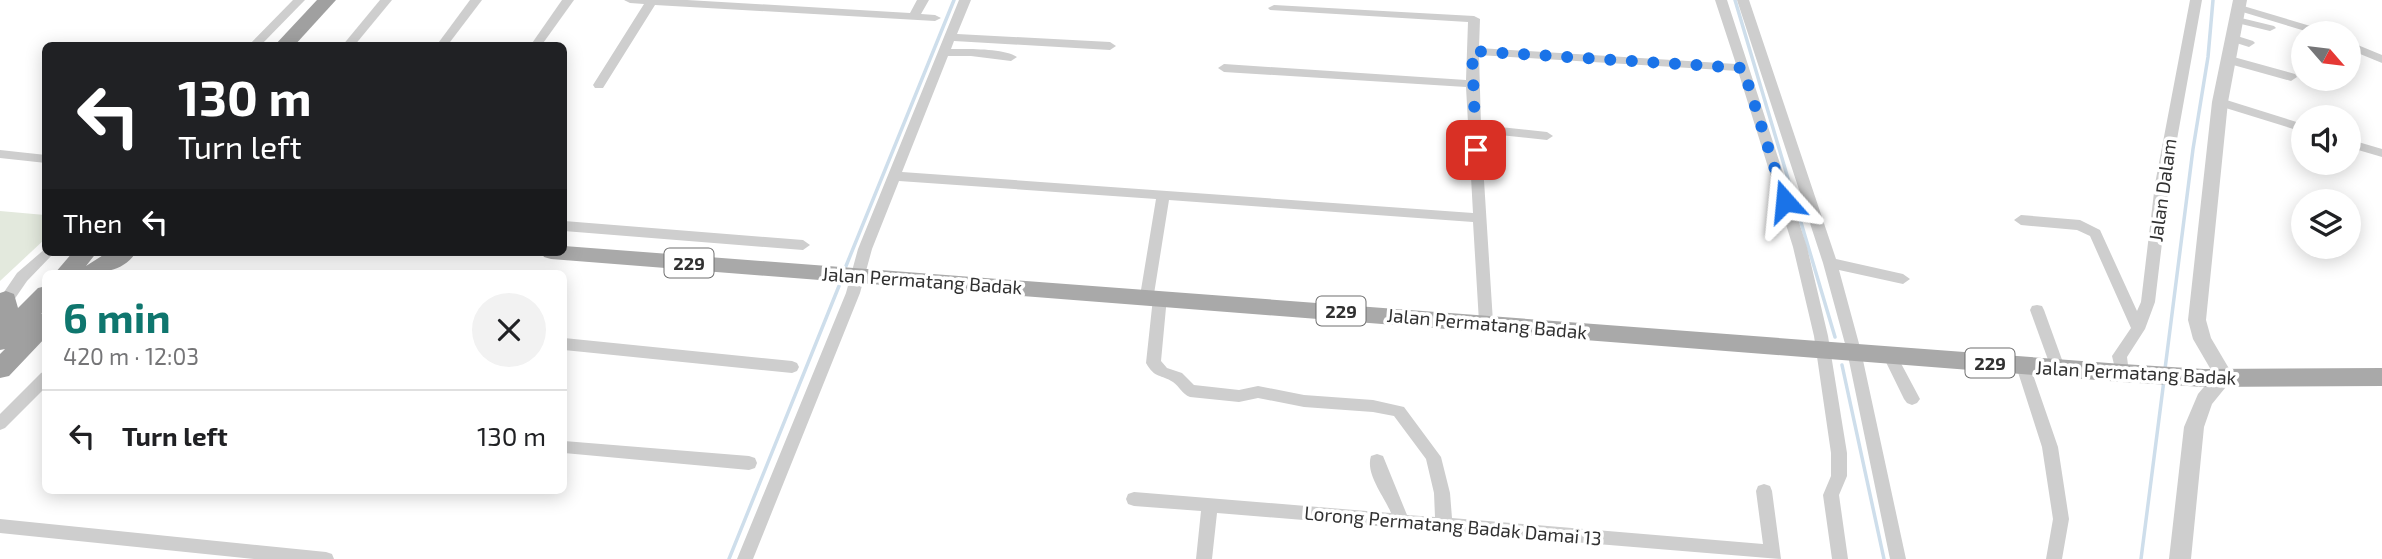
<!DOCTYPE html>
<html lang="en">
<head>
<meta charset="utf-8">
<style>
	:root { --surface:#fff; --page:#f2f2f2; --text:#202124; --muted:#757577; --line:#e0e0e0; --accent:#0f766e }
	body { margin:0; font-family:"Exo 2",sans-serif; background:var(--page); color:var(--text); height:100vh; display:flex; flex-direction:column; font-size:26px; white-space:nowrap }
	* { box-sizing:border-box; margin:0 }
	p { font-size:23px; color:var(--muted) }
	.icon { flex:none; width:38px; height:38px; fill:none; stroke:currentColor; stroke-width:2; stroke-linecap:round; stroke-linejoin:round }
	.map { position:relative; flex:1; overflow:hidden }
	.side { position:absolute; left:42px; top:270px; width:525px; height:224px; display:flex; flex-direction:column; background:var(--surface); border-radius:10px; box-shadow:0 4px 18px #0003 }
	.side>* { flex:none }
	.guide { position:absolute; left:42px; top:42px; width:525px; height:214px; border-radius:10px; box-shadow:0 4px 18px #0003; background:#202124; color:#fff; overflow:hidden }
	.needle { width:46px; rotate:118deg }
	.buttons { position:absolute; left:2291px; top:21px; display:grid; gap:14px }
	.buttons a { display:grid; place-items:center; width:70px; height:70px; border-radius:50%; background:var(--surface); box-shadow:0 4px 18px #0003; font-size:35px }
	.pin { position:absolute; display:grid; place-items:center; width:60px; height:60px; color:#fff; margin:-30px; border-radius:14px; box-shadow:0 4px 10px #0006 }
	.me { position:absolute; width:77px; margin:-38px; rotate:342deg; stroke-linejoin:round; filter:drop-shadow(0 0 5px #0008) }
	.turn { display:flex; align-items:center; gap:24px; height:147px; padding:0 21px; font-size:32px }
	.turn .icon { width:91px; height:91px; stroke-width:2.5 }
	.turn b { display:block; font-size:49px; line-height:60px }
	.then { display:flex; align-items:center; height:66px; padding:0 21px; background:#0003; gap:14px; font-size:26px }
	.round { display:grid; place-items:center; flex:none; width:74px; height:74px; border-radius:37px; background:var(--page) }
	.overview { display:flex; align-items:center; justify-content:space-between; height:119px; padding:0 21px }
	h1 { font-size:42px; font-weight:700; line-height:52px; color:var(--accent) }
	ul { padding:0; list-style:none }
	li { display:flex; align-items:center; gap:21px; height:91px; padding:0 21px; border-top:2px solid var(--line) }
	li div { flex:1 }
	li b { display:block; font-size:26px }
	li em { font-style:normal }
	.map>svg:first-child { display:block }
</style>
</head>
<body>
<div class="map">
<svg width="2382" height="559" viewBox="0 0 2382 559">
	<rect width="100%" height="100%" fill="#fff"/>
	<path fill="#e3e9dd" d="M0,211L45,215L46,238L0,281Z"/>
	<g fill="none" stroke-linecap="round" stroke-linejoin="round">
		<g stroke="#cedeeb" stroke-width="3.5">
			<path d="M1735,0L1835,337"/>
			<path d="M846,266L954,0"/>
			<path d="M1842,365L1884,559"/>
			<path d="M2165,369L2193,149L2208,57L2213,0"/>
			<path d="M729,559L841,281"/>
			<path d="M2141,559L2164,380"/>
		</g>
		<g fill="#cecece" fill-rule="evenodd">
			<path d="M293,0H305L260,46H248Z"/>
			<path d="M380,0H392L354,46H342Z"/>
			<path d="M470,0H482L447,46H436Z"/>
			<path d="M562,0H574L541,46H530Z"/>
			<path d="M624,0H687L910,13L917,0H929L921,14L935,15L941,18L935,21L655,5L603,88H595L593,85L644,4L630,3Z"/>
			<path d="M959,0H971L957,34L1110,42L1116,46L1110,50L954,41L951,49C968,49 1004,48 1017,57L1011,61L971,56H948L902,172L1473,213L1466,87L1224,72L1218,68L1224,64L1466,80L1468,22L1270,10L1268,8L1274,5L1474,16L1480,19L1479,48L1736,64L1715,0H1727L1807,247L1828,336L1847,453V476L1839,495L1848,559H1832L1823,495L1831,476V453L1814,336L1793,247L1738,71L1479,55L1481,125L1547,132L1553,136L1547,140L1481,133L1493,322L1491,326H1481L1479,322L1473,222L1169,200L1154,294L1160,292L1167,297L1161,361L1167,368L1182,373L1194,385L1239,390L1258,386L1304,395L1373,400L1404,407L1441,457L1450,493L1452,518L1763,544L1756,491L1758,486L1764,484L1770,486L1772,491L1781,559L1217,513L1212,559H1196L1201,511L1134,506L1128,504L1126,499L1128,494L1134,492L1391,513C1385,497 1365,474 1371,456L1377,454L1383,456L1407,515L1435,517L1434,493L1426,459L1394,416L1373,412L1304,407L1258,398L1239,402L1190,397C1182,394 1180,387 1173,382C1161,374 1155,379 1146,363L1153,298L1147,301L1140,296L1156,199L899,181L872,249L860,293L753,559H737L846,293L858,249Z"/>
			<path d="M1737,0H1749L1836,259L1903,274L1910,279L1903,284L1839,270L1861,351L1906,559H1890L1847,351L1823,263Z"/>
			<path d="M2190,0H2202L2169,184L2155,302L2145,329L2127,357L2129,373L2127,377H2117L2112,356L2131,328L2090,236L2077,230L2021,225L2014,220L2021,215L2080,220L2100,230L2137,311L2141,302L2155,184Z"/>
			<path d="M2240,5L2327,31L2329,33H2312L2236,10L2234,8Z"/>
			<path d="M2237,17L2274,26L2276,28L2270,31L2233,22V18Z"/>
			<path d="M2234,35L2253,41L2255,43L2249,47L2230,41V37Z"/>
			<path d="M2348,41L2382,55V63L2348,49Z"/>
			<path d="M2230,56L2295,74L2297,77L2291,81L2226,63L2224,60Z"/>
			<path d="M2220,98L2303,124V132L2216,105L2214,102L2216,99Z"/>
			<path d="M2348,139L2382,149V157L2348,147Z"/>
			<path d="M0,150L46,155V163L0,158Z"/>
			<path d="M564,221L803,240L810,245L803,250L564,231Z"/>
			<path d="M46,248V252H54L52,255L27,281L5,313L0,314V298L17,273Z"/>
			<path d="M2037,305L2042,306L2044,310L2065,368L2063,372H2053L2051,368L2030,310L2032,306Z"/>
			<path d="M564,338L792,361L797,363L799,367L797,371L792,373L564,350Z"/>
			<path d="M1889,348L1894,350L1896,354L1920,399L1917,403L1912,405L1907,403L1904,399L1882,354L1884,350Z"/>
			<path d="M2023,360L2028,362L2030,366L2058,447L2069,519L2062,559H2046L2053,519L2042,447L2016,366L2018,362Z"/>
			<path d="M46,371V387L5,428L0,430V414L41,373Z"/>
			<path d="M564,441L749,456L755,458L757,463L755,468L749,470L564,453Z"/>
			<path d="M0,519L326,552L332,554L334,559H254L0,533Z"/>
		</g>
		<path fill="#cecece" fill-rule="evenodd" d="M2233,0H2247L2228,102L2206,320L2211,338L2234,377L2212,404L2204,427L2191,559H2169L2184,427L2198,394L2214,375L2193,339L2188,320L2212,102Z"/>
		<path fill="#a9a9a9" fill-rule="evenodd" d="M564,246L2122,364L2204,369L2382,368V386L2204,387L2122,382L551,259L544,257L541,252H564Z"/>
		<g fill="#a0a0a0" fill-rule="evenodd">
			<path d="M317,0H336L294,46H274Z"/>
			<path d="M73,252H97L86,266L108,252H136C124,272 101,273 81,273L83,270L79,273H55Z"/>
			<path d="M46,286V309L41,314L46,312V337L9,376L0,378V354L5,349L0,350V293L6,291L14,294L18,308L38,288Z"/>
		</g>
	</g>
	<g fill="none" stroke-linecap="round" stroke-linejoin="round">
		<path stroke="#1a73e8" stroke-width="12" stroke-dasharray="0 21.6" d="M1476,150L1472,51L1743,68L1785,201"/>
	</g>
	<g text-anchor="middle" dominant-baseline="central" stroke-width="7" stroke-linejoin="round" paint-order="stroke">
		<g fill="#fff" stroke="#6f6f6f" stroke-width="2">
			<rect x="664.5" y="248.5" width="49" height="29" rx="5"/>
			<rect x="1316.5" y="296.5" width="49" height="29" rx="5"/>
			<rect x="1965.5" y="348.5" width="49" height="29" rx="5"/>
		</g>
		<g font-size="18" font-weight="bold" fill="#313131">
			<text x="689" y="263">229</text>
			<text x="1341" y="311">229</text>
			<text x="1990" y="363">229</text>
		</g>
		<g font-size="19" fill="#313131" stroke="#fff">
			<text transform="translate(2162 190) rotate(-82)">Jalan Dalam</text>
			<text transform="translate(922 280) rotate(4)">Jalan Permatang Badak</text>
			<text transform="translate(1487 323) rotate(5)">Jalan Permatang Badak</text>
			<text transform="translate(2136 372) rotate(3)">Jalan Permatang Badak</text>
			<text transform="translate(1453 525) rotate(5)">Lorong Permatang Badak Damai 13</text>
		</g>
	</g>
</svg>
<div class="buttons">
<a><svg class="needle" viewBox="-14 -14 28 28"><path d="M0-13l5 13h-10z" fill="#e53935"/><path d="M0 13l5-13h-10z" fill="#757577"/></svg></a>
<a><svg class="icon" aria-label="sound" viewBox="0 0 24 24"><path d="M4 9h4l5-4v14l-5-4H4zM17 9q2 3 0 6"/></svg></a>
<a><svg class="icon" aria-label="layers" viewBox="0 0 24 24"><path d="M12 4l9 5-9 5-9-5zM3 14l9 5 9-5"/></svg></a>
</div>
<div class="pin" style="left:1476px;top:150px;background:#d93025"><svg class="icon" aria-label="arrive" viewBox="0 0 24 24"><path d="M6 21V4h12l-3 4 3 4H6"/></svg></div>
<svg class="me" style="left:1785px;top:201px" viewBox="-20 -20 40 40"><path d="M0-17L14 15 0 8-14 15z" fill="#1a73e8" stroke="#fff" stroke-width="4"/></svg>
<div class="guide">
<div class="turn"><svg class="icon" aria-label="left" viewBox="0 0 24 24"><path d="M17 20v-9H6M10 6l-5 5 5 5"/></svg><div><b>130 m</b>Turn left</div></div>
<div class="then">Then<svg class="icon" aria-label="left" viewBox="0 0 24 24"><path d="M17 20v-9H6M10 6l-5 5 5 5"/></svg></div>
</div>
<section class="side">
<div class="overview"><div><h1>6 min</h1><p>420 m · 12:03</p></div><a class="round"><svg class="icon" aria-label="close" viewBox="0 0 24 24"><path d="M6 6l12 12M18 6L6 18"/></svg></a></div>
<ul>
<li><svg class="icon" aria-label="left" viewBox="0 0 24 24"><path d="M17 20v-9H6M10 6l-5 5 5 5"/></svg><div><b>Turn left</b></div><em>130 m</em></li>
</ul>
</section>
</div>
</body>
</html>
